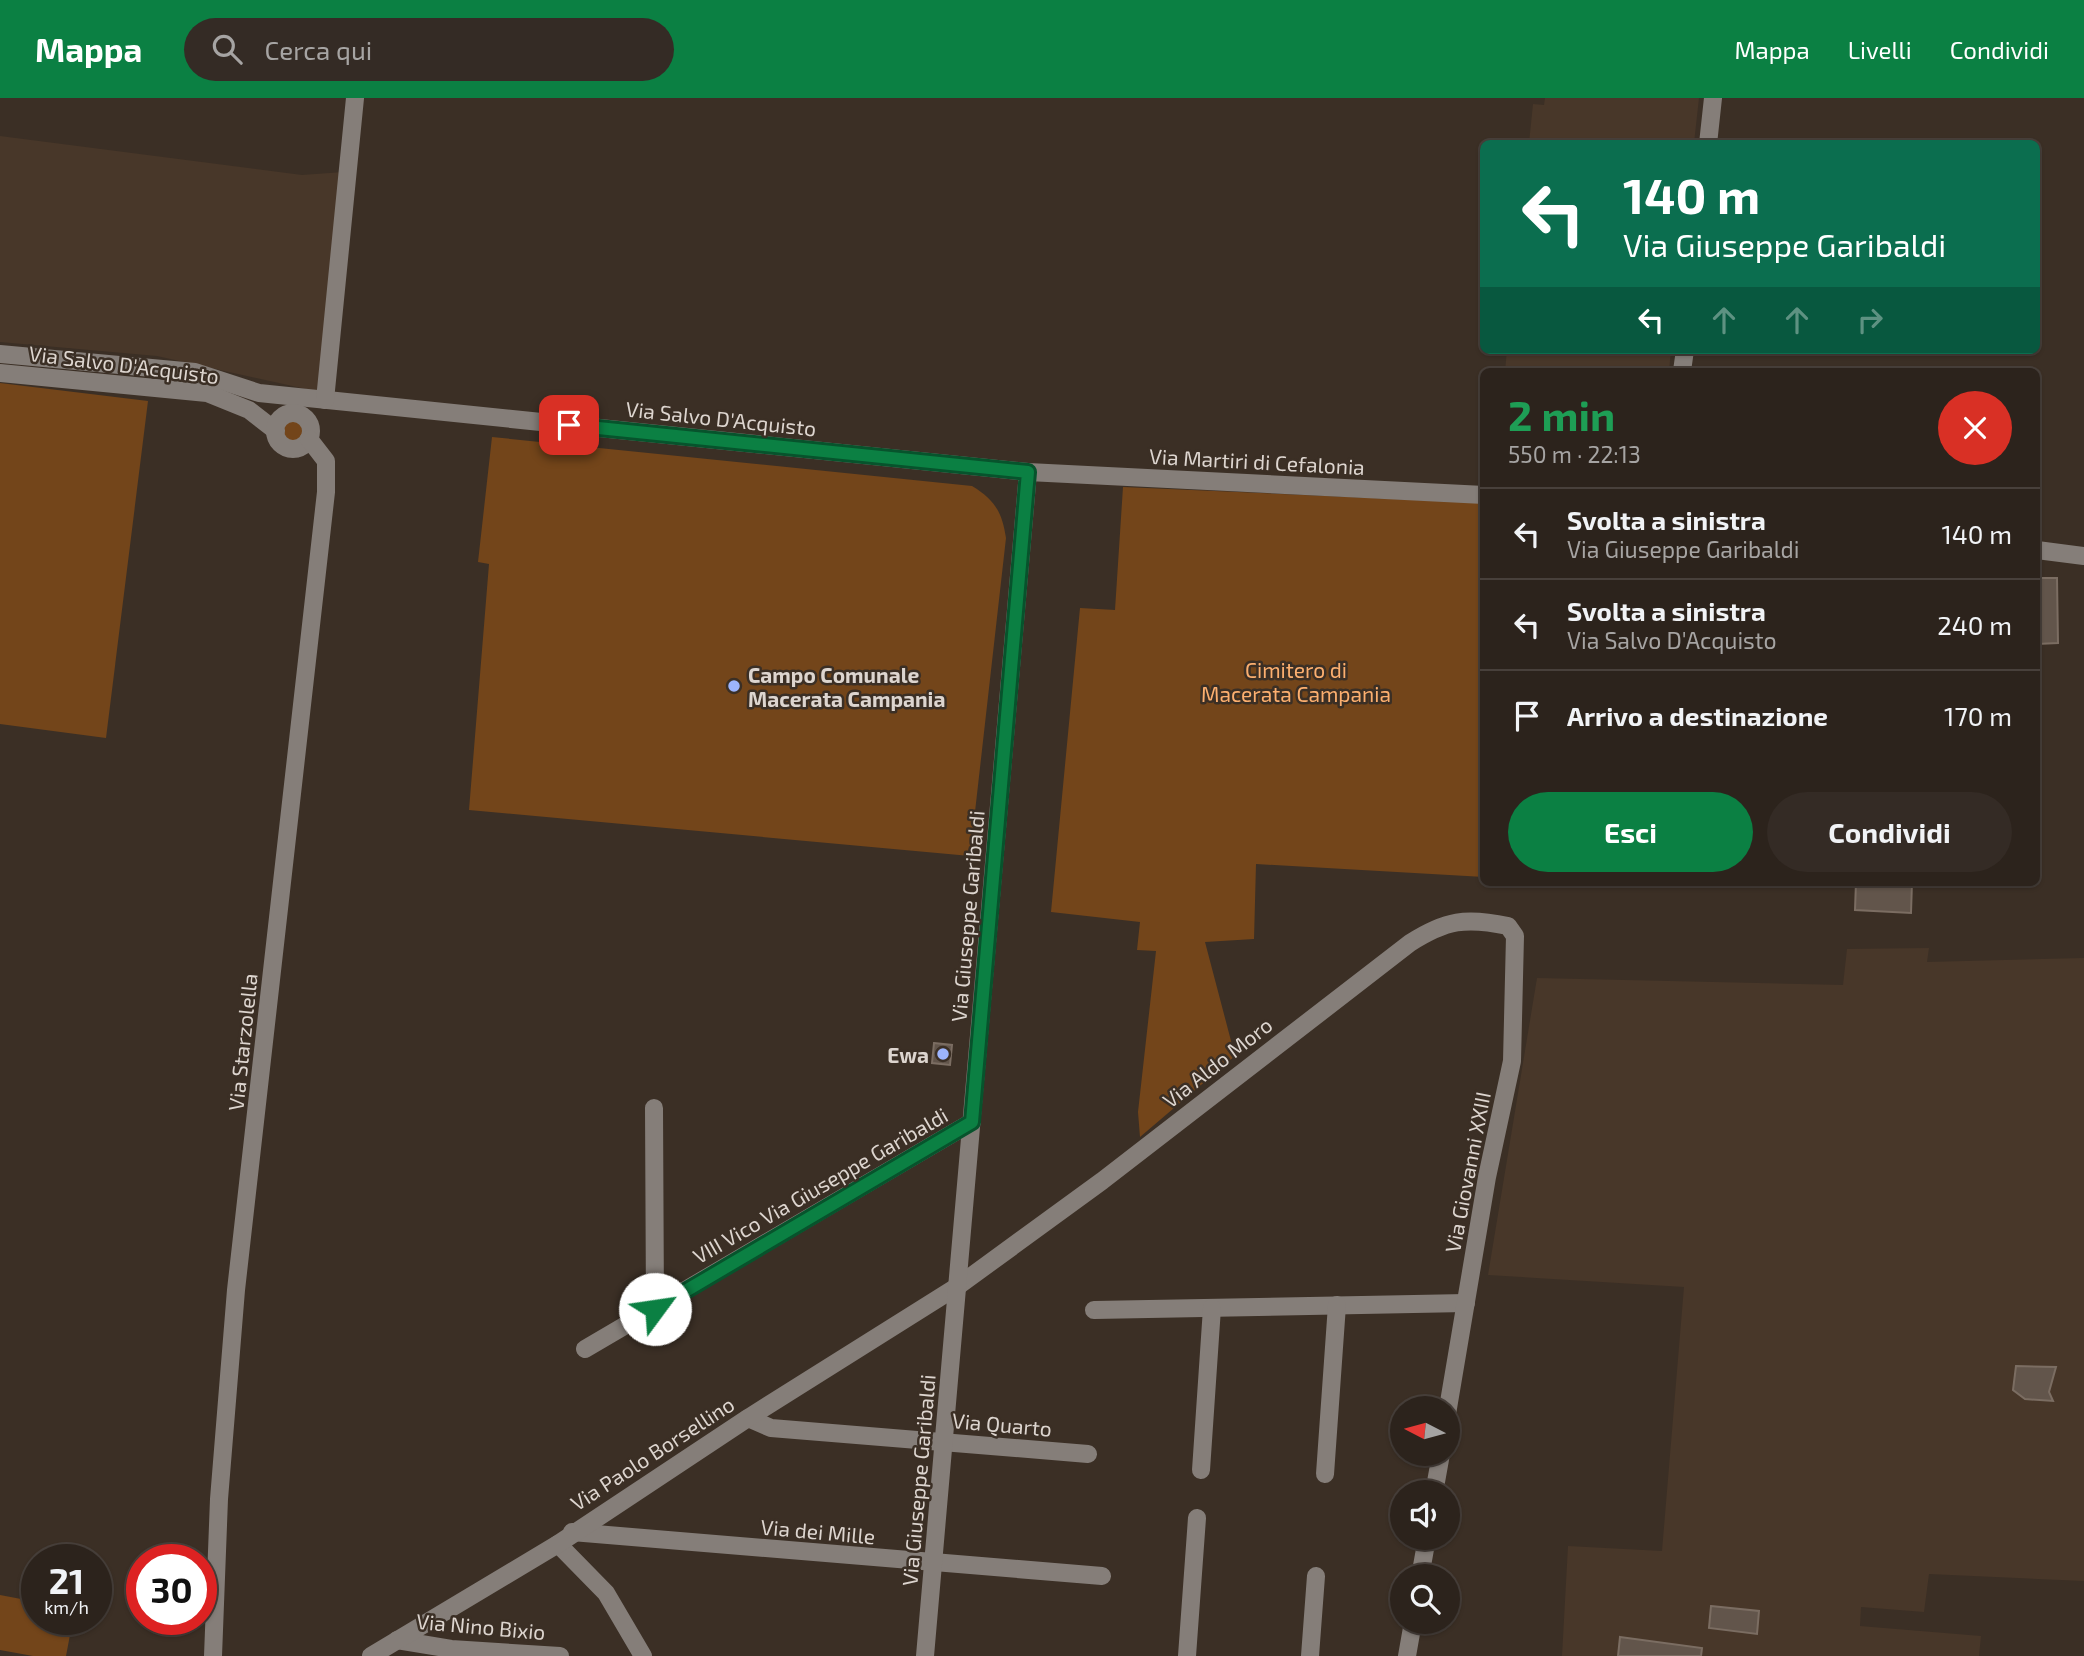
<!DOCTYPE html>
<html lang="it">
<head>
<meta charset="utf-8">
<style>
	:root { --surface:#2c231c; --page:#342b25; --text:#f1f3f6; --muted:#a6a4a3; --line:#48403b; --accent:#0b8043 }
	body { margin:0; font-family:"Exo 2",sans-serif; background:var(--page); color:var(--text); height:100vh; display:flex; flex-direction:column; font-size:26px; white-space:nowrap }
	* { box-sizing:border-box; margin:0 }
	p { font-size:23px; color:var(--muted) }
	.icon { flex:none; width:38px; height:38px; fill:none; stroke:currentColor; stroke-width:2; stroke-linecap:round; stroke-linejoin:round }
	.map { position:relative; flex:1; overflow:hidden }
	.sheet { position:absolute; left:1480px; top:270px; width:560px; height:518px; display:flex; flex-direction:column; background:var(--surface); border-radius:10px; box-shadow:0 2px 5px #0004,0 0 0 2px var(--line) }
	.sheet>* { flex:none }
	.banner { position:absolute; left:1480px; top:42px; width:560px; height:214px; border-radius:10px; box-shadow:0 2px 5px #0004,0 0 0 2px var(--line); background:#0b6e4f; color:#fff; overflow:hidden }
	.needle { width:46px; rotate:276deg }
	.controls { position:absolute; left:1390px; top:1298px; display:grid; gap:14px }
	.controls a { display:grid; place-items:center; width:70px; height:70px; border-radius:50%; background:var(--surface); box-shadow:0 2px 5px #0004,0 0 0 2px var(--line); font-size:35px }
	.speed { position:absolute; left:21px; top:1446px; display:flex; gap:14px; font-size:35px; font-weight:700; text-align:center }
	.speed>* { display:grid; place-content:center; width:91px; height:91px; border-radius:50%; background:var(--surface); box-shadow:0 2px 5px #0004,0 0 0 2px var(--line); line-height:1 }
	.speed small { font-size:18px; font-weight:400 }
	.speed .limit { border:10px solid #d22; background:#fff; color:#111 }
	.pin { position:absolute; display:grid; place-items:center; width:60px; height:60px; color:#fff; margin:-30px; border-radius:14px; box-shadow:0 4px 10px #0006 }
	.me { position:absolute; width:77px; margin:-38px; rotate:59deg; stroke-linejoin:round; filter:drop-shadow(0 0 5px #0008) }
	.turn { display:flex; align-items:center; gap:24px; height:147px; padding:0 28px; font-size:32px }
	.turn .icon { width:91px; height:91px; stroke-width:2.5 }
	.turn b { display:block; font-size:49px; line-height:60px }
	.lanes { display:flex; align-items:center; height:66px; padding:0 28px; background:#0003; justify-content:center; gap:35px; direction:ltr }
	.lanes .off { opacity:.35 }
	.round { display:grid; place-items:center; flex:none; width:74px; height:74px; border-radius:37px; background:var(--page) }
	.headline { display:flex; align-items:center; justify-content:space-between; height:119px; padding:0 28px }
	h1 { font-size:42px; font-weight:700; line-height:52px; color:#1e9e55 }
	.primary-button { display:flex; gap:14px; margin-top:auto; padding:14px 28px }
	.primary-button a { flex:1; height:80px; border-radius:42px; background:var(--accent); color:#fff; font-size:28px; font-weight:700; line-height:80px; text-align:center }
	.primary-button a+a { background:var(--page); color:var(--text) }
	ul { padding:0; list-style:none }
	li { display:flex; align-items:center; gap:21px; height:91px; padding:0 28px; border-top:2px solid var(--line) }
	li div { flex:1 }
	li b { display:block; font-size:26px }
	li em { font-style:normal }
	header { display:flex; align-items:center; gap:42px; box-sizing:border-box; height:98px; padding:0 35px; background:var(--accent); color:#fff }
	header strong { font-size:33px }
	nav { display:flex; gap:38px; margin-inline-start:auto; font-size:24px }
	.search { width:490px; height:63px; background:var(--page); display:flex; align-items:center; gap:18px; box-sizing:border-box; padding:0 24px; border-radius:38px; color:var(--muted); font-size:26px }
	.map>svg:first-child { display:block }
</style>
</head>
<body>
<header>
<strong>Mappa</strong>
<div class="search"><svg class="icon" aria-label="search" viewBox="0 0 24 24"><circle cx="10" cy="10" r="6"/><path d="M15 15l6 6"/></svg>Cerca qui</div>
<nav><a>Mappa</a><a>Livelli</a><a>Condividi</a></nav>
</header>
<div class="map">
<svg width="2084" height="1558" viewBox="0 0 2084 1558">
	<rect width="100%" height="100%" fill="#3b2f25"/>
	<g fill="#483729">
		<path d="M1545,0H1699L1694,45H1529L1533,6L1544,7Z"/>
		<path d="M0,38L302,77L343,74L324,295L157,258L0,244Z"/>
		<path d="M1507,252H1671L1669,273H1505Z"/>
		<path d="M1929,850L1927,864L2084,860V1483L1929,1476L1924,1514L1861,1509L1860,1528L1981,1538L1979,1558H1562L1568,1448L1662,1453L1684,1189L1488,1177L1537,880L1843,887L1847,851Z"/>
	</g>
	<g fill="#73451a">
		<path d="M0,285L148,303L106,640L0,626Z"/>
		<circle cx="294" cy="333" r="13"/>
		<path d="M492,339L972,388C995,402 1002,414 1006,440L970,758L469,712L489,466L478,464Z"/>
		<path d="M1123,389L1484,405V779L1256,766L1254,841L1205,844L1235,958L1140,1039L1138,1014L1156,853L1137,852L1140,824L1051,814L1080,510L1115,512Z"/>
		<path d="M1585,784H1704L1703,790Z"/>
		<path d="M0,1497L37,1504V1521H73L66,1558H33L0,1552Z"/>
	</g>
	<g fill="#62554b" stroke="#7b6d62" stroke-width="2">
		<path d="M2037,480H2057L2058,545L2037,546Z"/>
		<path d="M1856,784H1912L1911,815L1855,812Z"/>
		<path d="M934,945L952,947L950,967L932,965Z"/>
		<path d="M2016,1268L2056,1269L2049,1294L2053,1303L2025,1301L2013,1292Z"/>
		<path d="M1711,1508L1759,1513L1757,1536L1709,1530Z"/>
		<path d="M1620,1539L1702,1550L1701,1558H1618Z"/>
	</g>
	<g fill="none" stroke-linecap="round" stroke-linejoin="round">
		<g stroke="#857e79" stroke-width="18">
			<path d="M1708,46L1713,0"/>
			<path d="M0,256L195,274L259,295L1028,374L1484,397"/>
			<path d="M1682,273L1685,252"/>
			<path d="M0,275L207,295L249,312L276,333"/>
			<path d="M325,302L355,0"/>
			<circle cx="293" cy="333" r="18"/>
			<path d="M2037,452L2084,458"/>
			<path d="M654,1010L655,1211"/>
			<path d="M1094,1212L1466,1205"/>
			<path d="M585,1251L972,1024"/>
			<path d="M748,1320L771,1330L1088,1356"/>
			<path d="M1201,1372L1212,1210"/>
			<path d="M1325,1376L1337,1207"/>
			<path d="M1434,1395L1441,1356"/>
			<path d="M572,1434L1102,1478"/>
			<path d="M558,1446L606,1495L643,1558"/>
			<path d="M1420,1479L1427,1440"/>
			<path d="M397,1542L451,1551L560,1558"/>
			<path d="M213,1558L219,1401L236,1192L326,394V363L309,341"/>
			<path d="M371,1558L558,1446L748,1320L958,1188L1102,1083L1410,845C1446,822 1466,819 1508,828L1515,838L1512,963L1487,1079L1447,1316"/>
			<path d="M925,1558L1028,374"/>
			<path d="M1187,1558L1197,1420"/>
			<path d="M1310,1558L1316,1478"/>
			<path d="M1407,1558L1413,1524"/>
		</g>
	</g>
	<g fill="none" stroke-linecap="round" stroke-linejoin="round">
		<g stroke="#07532c" stroke-width="18">
			<path id="route" d="M569,327L1028,374L972,1024L655,1211"/>
		</g>
		<use href="#route" stroke="#0b8043" stroke-width="12"/>
	</g>
	<g fill="#9cb4fd" stroke="#3b2f25" stroke-width="2.5">
		<circle cx="734" cy="588" r="7"/>
		<circle cx="943" cy="956" r="7"/>
	</g>
	<g text-anchor="middle" dominant-baseline="central" stroke-width="5" stroke-linejoin="round" paint-order="stroke">
		<g font-size="21" fill="#ddd5cf" stroke="#3b2f25">
			<text transform="translate(124 266) rotate(7)">Via Salvo D'Acquisto</text>
			<text transform="translate(721 320) rotate(6)">Via Salvo D'Acquisto</text>
			<text transform="translate(1257 363) rotate(3)">Via Martiri di Cefalonia</text>
			<text transform="translate(967 818) rotate(-85)">Via Giuseppe Garibaldi</text>
			<text transform="translate(242 944) rotate(-84)">Via Starzolella</text>
			<text transform="translate(1217 964) rotate(-38)">Via Aldo Moro</text>
			<text transform="translate(1467 1074) rotate(-79)">Via Giovanni XXIII</text>
			<text transform="translate(820 1087) rotate(-30)">VIII Vico Via Giuseppe Garibaldi</text>
			<text transform="translate(1002 1326) rotate(5)">Via Quarto</text>
			<text transform="translate(652 1355) rotate(-33)">Via Paolo Borsellino</text>
			<text transform="translate(918 1382) rotate(-85)">Via Giuseppe Garibaldi</text>
			<text transform="translate(818 1433) rotate(5)">Via dei Mille</text>
			<text transform="translate(481 1528) rotate(5)">Via Nino Bixio</text>
		</g>
		<g font-size="21" fill="#fcaf6f" stroke="#3b2f25">
			<text x="1296" y="571">Cimitero di<tspan x="1296" dy="24">Macerata Campania</tspan></text>
		</g>
		<g font-size="21" font-weight="bold" fill="#ddd5cf" stroke="#3b2f25" text-anchor="start">
			<text x="748" y="576">Campo Comunale<tspan x="748" dy="24">Macerata Campania</tspan></text>
			<text x="929" y="956" text-anchor="end">Ewa</text>
		</g>
	</g>
</svg>
<div class="controls">
<a><svg class="needle" viewBox="-14 -14 28 28"><path d="M0-13l5 13h-10z" fill="#e53935"/><path d="M0 13l5-13h-10z" fill="#a6a4a3"/></svg></a>
<a><svg class="icon" aria-label="sound" viewBox="0 0 24 24"><path d="M4 9h4l5-4v14l-5-4H4zM17 9q2 3 0 6"/></svg></a>
<a><svg class="icon" aria-label="search" viewBox="0 0 24 24"><circle cx="10" cy="10" r="6"/><path d="M15 15l6 6"/></svg></a>
</div>
<div class="speed"><div>21<small>km/h</small></div><div class="limit">30</div></div>
<div class="pin" style="left:569px;top:327px;background:#d93025"><svg class="icon" aria-label="arrive" viewBox="0 0 24 24"><path d="M6 21V4h12l-3 4 3 4H6"/></svg></div>
<svg class="me" style="left:655px;top:1211px" viewBox="-20 -20 40 40"><circle r="19" fill="#fff"/><path d="M0-13L10 11 0 6-10 11z" fill="#0b8043"/></svg>
<div class="banner">
<div class="turn"><svg class="icon" aria-label="left" viewBox="0 0 24 24"><path d="M17 20v-9H6M10 6l-5 5 5 5"/></svg><div><b>140 m</b>Via Giuseppe Garibaldi</div></div>
<div class="lanes"><svg class="icon" aria-label="left" viewBox="0 0 24 24"><path d="M17 20v-9H6M10 6l-5 5 5 5"/></svg><svg class="icon off" aria-label="ahead" viewBox="0 0 24 24"><path d="M12 20V5M6 11l6-6 6 6"/></svg><svg class="icon off" aria-label="ahead" viewBox="0 0 24 24"><path d="M12 20V5M6 11l6-6 6 6"/></svg><svg class="icon off" aria-label="right" viewBox="0 0 24 24"><path d="M7 20v-9h11M14 6l5 5-5 5"/></svg></div>
</div>
<section class="sheet">
<div class="headline"><div><h1>2 min</h1><p>550 m · 22:13</p></div><a class="round" style="background:#d93025;color:#fff"><svg class="icon" aria-label="close" viewBox="0 0 24 24"><path d="M6 6l12 12M18 6L6 18"/></svg></a></div>
<ul>
<li><svg class="icon" aria-label="left" viewBox="0 0 24 24"><path d="M17 20v-9H6M10 6l-5 5 5 5"/></svg><div><b>Svolta a sinistra</b><p>Via Giuseppe Garibaldi</p></div><em>140 m</em></li>
<li><svg class="icon" aria-label="left" viewBox="0 0 24 24"><path d="M17 20v-9H6M10 6l-5 5 5 5"/></svg><div><b>Svolta a sinistra</b><p>Via Salvo D'Acquisto</p></div><em>240 m</em></li>
<li><svg class="icon" aria-label="arrive" viewBox="0 0 24 24"><path d="M6 21V4h12l-3 4 3 4H6"/></svg><div><b>Arrivo a destinazione</b></div><em>170 m</em></li>
</ul>
<div class="primary-button"><a>Esci</a><a>Condividi</a></div>
</section>
</div>
</body>
</html>
